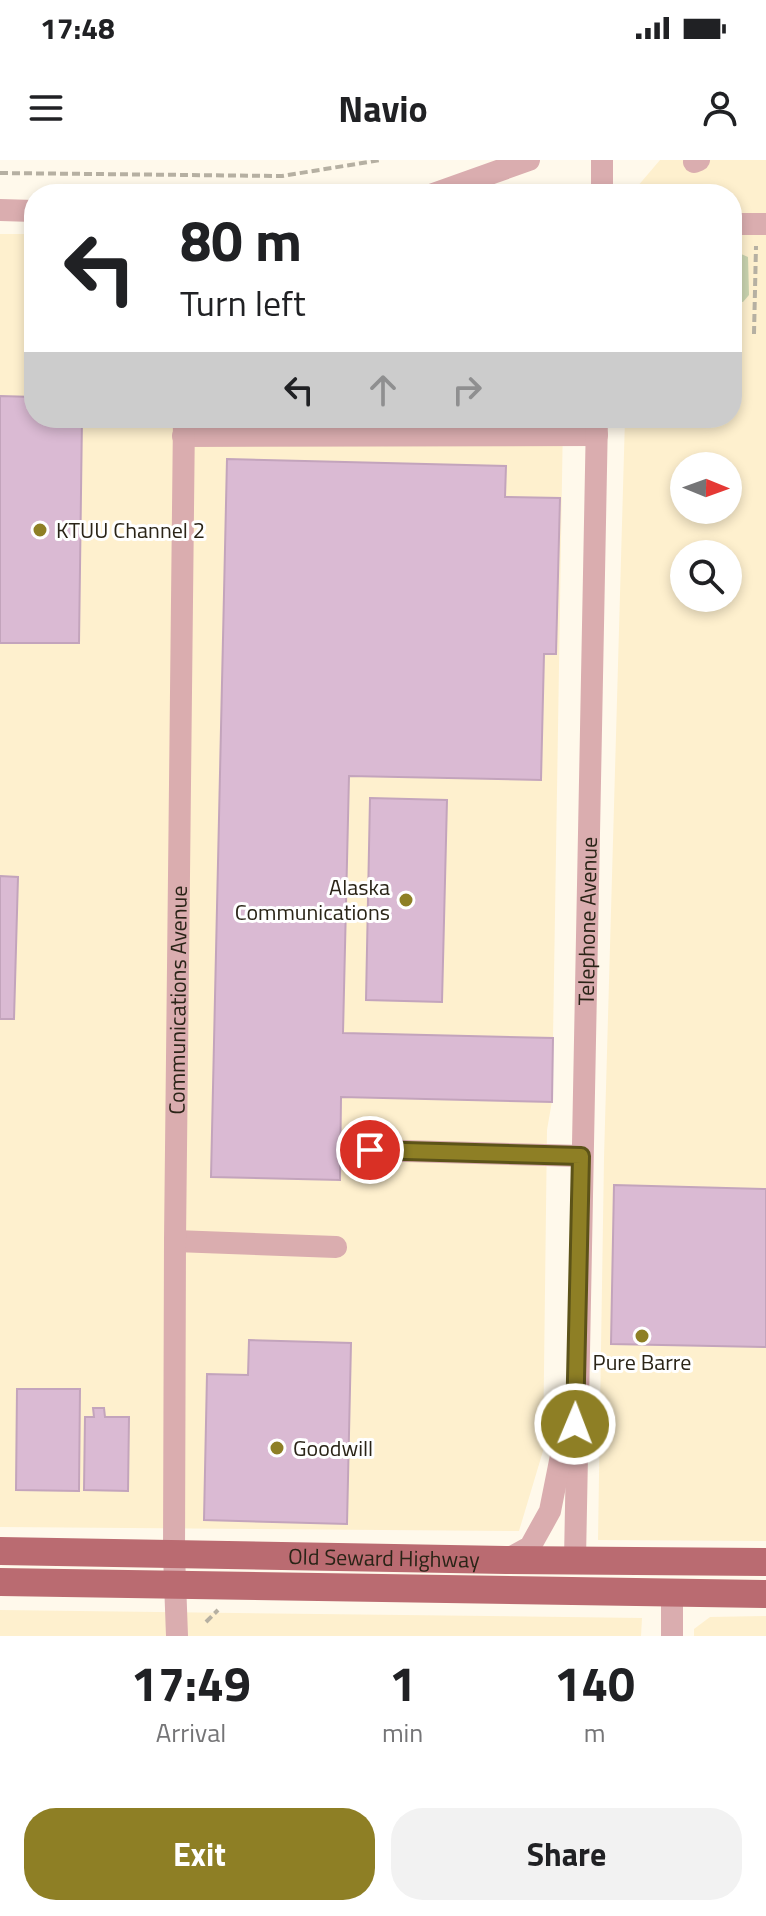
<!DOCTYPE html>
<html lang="en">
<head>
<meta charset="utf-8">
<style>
	:root { --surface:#fff; --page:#f2f2f2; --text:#202124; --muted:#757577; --accent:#8e7f25 }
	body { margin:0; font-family:"Titillium Web",sans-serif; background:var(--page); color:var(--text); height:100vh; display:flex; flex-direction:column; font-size:30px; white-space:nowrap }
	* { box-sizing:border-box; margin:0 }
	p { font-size:26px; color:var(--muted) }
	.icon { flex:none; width:44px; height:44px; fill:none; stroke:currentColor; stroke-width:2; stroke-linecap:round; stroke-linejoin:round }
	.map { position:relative; height:1476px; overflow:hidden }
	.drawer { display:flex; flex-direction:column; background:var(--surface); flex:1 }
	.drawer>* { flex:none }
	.guide { position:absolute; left:24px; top:24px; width:718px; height:244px; border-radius:32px; box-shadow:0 4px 12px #0003; background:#fff; color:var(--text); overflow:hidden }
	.needle { width:52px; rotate:91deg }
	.tools { position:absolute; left:670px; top:292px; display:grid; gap:16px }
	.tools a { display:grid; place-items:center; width:72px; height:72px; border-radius:50%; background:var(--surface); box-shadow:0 4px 12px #0003; font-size:40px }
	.pin { position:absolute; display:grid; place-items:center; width:68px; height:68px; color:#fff; margin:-34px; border:4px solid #fff; border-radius:50%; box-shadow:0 2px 8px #0007 }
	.me { position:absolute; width:88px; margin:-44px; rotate:1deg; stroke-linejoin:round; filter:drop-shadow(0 0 6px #0008) }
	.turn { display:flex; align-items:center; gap:28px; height:168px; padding:0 24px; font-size:36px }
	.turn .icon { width:104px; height:104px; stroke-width:2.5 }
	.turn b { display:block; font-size:56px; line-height:68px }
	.lanes { display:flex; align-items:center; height:76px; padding:0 24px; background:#0003; justify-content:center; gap:40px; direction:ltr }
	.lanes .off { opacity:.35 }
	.eta { display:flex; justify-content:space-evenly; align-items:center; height:136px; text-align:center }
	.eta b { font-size:48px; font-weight:700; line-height:56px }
	.action { display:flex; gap:16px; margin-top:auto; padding:16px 24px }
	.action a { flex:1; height:92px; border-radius:32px; background:var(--accent); color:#fff; font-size:32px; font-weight:700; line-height:92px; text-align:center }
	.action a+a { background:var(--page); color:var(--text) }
	.status { display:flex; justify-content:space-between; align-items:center; height:56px; padding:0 40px; background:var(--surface); direction:ltr }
	.status svg { height:22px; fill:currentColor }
	header { display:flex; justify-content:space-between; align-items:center; height:104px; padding:0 24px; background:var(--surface); font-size:36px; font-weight:700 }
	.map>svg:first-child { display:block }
</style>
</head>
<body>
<div class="status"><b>17:48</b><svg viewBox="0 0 49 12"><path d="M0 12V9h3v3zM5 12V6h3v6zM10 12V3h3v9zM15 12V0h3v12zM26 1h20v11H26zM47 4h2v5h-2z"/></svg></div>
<header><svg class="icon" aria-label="menu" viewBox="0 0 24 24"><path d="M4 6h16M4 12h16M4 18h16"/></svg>Navio<svg class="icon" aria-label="person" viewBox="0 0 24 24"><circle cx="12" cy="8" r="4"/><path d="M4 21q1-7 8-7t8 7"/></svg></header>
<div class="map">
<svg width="766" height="1476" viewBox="0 0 766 1476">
	<rect width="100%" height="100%" fill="#fff9eb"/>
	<g fill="#fef0ce" fill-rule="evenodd">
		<path d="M660,0H766V1381L598,1380L604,998L625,258H732V34H631ZM684,306H728V350H684ZM684,394H728V438H684Z"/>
		<path d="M0,74H34V258H563L552,941L547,970L543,1291L519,1371L0,1367Z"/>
		<path d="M0,1450L642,1458L641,1476H0Z"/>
		<path d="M766,1456V1476H694V1469L710,1457Z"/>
	</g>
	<path fill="#cad4b0" d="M732,90L748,97L749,135L743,142L732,141Z"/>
	<g fill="#dabad3" stroke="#c3a4bc" stroke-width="2">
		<path d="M0,236L34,237V258H82L79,483H0Z"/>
		<path d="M227,299L506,306L505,337L560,338L556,494H544L541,620L349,616L343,873L553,878L552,942L341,937L340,1020L211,1017Z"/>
		<path d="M370,638L447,640L442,842L366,840Z"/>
		<path d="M0,716L18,717L14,859H0Z"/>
		<path d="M614,1025L766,1029V1187L611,1184Z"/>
		<path d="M249,1180L351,1183L347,1364L204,1360L207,1214L248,1215Z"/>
		<path d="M17,1229H80L79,1331L16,1330Z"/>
		<path d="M93,1248H104L105,1257H129L128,1331L84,1330L85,1257H94Z"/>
	</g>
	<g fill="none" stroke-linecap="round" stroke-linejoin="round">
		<g stroke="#b6b0a2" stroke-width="4" stroke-dasharray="8 4" stroke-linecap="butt">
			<path d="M0,13L282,16L381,0"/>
			<path d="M754,174L756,86"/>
			<path d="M206,1462L218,1450"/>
		</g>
		<g stroke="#daadaf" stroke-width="22">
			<path d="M694,2L699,0"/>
			<path d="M433,34L529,0"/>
			<path d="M602,34V0"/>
			<path d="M0,50L34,51"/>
			<path d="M732,64H766"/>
			<path d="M183,276L597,275"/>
			<path d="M370,990L581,996"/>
			<path d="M175,1081L336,1087"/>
			<path id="s1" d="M575,1399L597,258"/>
			<path d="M506,1400L530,1387L550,1351L564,1281L568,1275"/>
			<path id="s2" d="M177,1476L174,1394L175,1081L184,258"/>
			<path d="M672,1476V1433"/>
		</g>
		<g stroke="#ba6b71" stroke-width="28">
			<path id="s3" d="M0,1391L506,1400L766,1402"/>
			<path d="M0,1422L766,1434"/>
		</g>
	</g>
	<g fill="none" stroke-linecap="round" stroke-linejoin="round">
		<g stroke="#5c5318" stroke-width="20">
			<path id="route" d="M370,990L581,996L575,1264"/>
		</g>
		<use href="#route" stroke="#8e7f25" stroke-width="14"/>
	</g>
	<g fill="#8e7f25" stroke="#fff" stroke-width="3">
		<circle cx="40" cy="370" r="8"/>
		<circle cx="406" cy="740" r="8"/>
		<circle cx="642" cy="1176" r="8"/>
		<circle cx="277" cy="1288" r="8"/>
	</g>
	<g text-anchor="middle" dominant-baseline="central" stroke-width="6" stroke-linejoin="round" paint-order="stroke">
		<g font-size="22" fill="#2a2417" stroke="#fff" text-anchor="start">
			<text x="56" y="370">KTUU Channel 2</text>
			<text x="390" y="727" text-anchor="end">Alaska<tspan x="390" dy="25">Communications</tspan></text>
			<text x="642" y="1202" text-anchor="middle">Pure Barre</text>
			<text x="293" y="1288">Goodwill</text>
		</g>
		<g font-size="22" fill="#2a2417" stroke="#fff">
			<text stroke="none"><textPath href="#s1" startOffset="638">Telephone Avenue</textPath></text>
			<text stroke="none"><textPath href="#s2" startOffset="636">Communications Avenue</textPath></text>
			<text stroke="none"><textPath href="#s3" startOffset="384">Old Seward Highway</textPath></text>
		</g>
	</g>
</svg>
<div class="tools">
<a><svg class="needle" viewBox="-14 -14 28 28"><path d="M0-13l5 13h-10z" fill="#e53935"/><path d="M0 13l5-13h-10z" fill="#757577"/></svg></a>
<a><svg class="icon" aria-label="search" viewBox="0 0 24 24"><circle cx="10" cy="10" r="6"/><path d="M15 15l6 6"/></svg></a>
</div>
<div class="pin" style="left:370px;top:990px;background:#d93025"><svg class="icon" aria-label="arrive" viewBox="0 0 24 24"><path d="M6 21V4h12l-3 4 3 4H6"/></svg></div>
<svg class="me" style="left:575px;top:1264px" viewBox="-20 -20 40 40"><circle r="17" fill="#8e7f25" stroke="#fff" stroke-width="3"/><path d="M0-11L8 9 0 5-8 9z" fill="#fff"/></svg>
<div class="guide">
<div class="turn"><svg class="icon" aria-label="left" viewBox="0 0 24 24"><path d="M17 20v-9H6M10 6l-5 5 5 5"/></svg><div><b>80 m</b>Turn left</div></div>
<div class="lanes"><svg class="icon" aria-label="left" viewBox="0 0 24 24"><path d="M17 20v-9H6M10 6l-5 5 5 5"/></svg><svg class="icon off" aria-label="ahead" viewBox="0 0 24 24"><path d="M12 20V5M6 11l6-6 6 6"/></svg><svg class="icon off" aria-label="right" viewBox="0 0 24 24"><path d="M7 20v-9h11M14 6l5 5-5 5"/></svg></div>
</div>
</div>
<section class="drawer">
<div class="eta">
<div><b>17:49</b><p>Arrival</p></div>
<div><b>1</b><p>min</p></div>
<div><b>140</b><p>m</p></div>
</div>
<div class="action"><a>Exit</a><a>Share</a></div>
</section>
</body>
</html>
